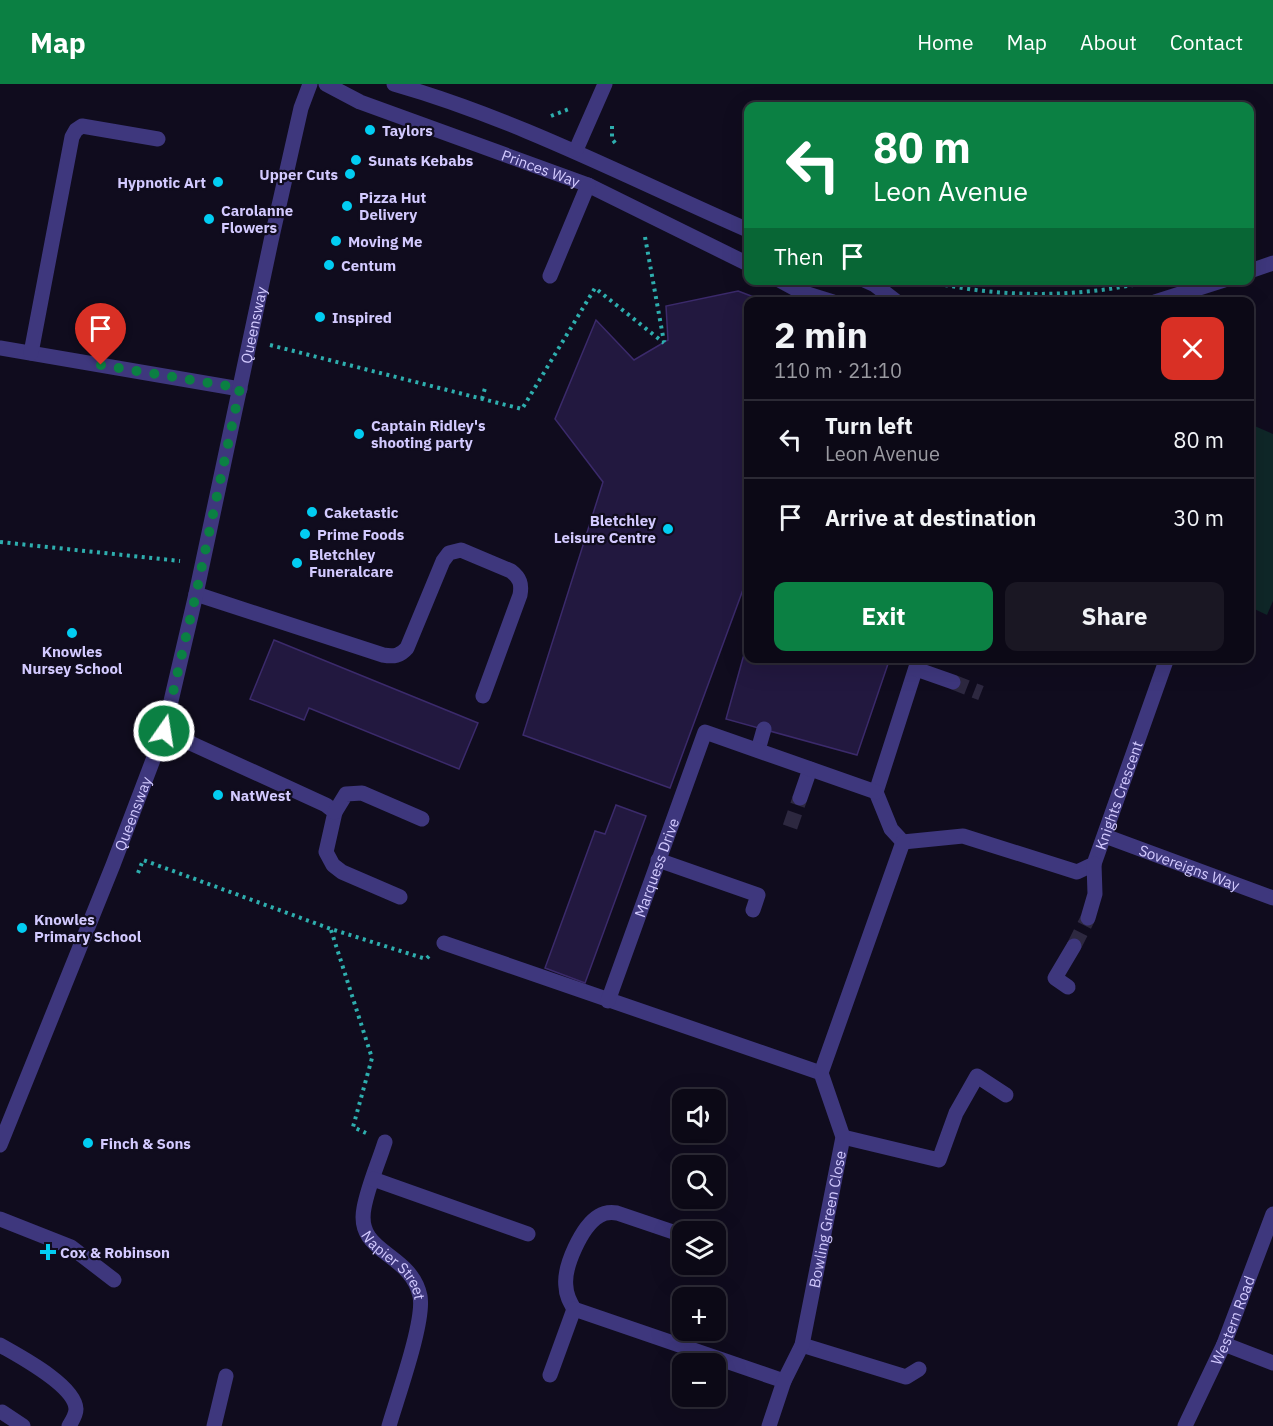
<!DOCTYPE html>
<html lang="en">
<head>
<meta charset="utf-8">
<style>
	:root { --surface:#0c0916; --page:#1a1723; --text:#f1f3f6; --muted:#9a9aa1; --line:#2c2a35; --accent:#0b8043 }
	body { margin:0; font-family:"IBM Plex Sans",sans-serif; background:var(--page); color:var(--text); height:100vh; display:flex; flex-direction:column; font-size:22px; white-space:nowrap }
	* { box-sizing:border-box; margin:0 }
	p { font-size:20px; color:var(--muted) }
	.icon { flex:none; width:33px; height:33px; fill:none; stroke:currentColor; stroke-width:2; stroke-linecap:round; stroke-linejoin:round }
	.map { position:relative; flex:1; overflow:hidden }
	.drawer { position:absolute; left:744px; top:213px; width:510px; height:366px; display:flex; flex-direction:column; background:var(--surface); border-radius:12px; box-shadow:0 6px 24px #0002,0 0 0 2px var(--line) }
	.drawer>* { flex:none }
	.hud { position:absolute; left:744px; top:18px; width:510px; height:183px; border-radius:12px; box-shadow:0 6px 24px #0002,0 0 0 2px var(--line); background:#0b8043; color:#fff; overflow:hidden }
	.buttons { position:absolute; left:672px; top:1005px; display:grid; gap:12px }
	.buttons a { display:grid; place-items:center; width:54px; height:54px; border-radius:12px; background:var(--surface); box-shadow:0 6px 24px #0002,0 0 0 2px var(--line); font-size:30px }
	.pin { position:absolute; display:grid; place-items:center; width:51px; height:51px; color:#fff; margin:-62px -26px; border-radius:50% 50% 50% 0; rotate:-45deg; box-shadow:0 0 6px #0007 }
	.pin .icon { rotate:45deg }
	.me { position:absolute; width:66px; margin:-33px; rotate:13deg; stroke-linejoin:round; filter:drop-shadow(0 0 4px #0008) }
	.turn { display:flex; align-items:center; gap:21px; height:126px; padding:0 30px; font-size:27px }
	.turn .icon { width:78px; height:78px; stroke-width:2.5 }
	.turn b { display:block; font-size:42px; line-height:51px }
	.then { display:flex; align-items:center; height:57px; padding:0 30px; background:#0003; gap:12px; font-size:22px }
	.round { display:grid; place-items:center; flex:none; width:63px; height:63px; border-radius:12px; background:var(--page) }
	.overview { display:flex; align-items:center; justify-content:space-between; height:102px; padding:0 30px }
	h1 { font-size:36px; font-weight:700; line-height:45px }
	.action { display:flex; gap:12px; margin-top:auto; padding:12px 30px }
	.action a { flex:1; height:69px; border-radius:12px; background:var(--accent); color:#fff; font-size:24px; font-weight:700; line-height:69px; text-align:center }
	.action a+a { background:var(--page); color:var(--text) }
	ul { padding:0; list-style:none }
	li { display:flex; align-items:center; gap:18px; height:78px; padding:0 30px; border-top:2px solid var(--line) }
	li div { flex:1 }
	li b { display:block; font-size:22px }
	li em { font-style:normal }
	header { display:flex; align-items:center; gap:36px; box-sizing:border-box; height:84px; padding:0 30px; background:var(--accent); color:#fff }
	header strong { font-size:28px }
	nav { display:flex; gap:33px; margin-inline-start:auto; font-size:21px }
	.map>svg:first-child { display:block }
</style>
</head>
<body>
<header>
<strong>Map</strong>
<nav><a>Home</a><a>Map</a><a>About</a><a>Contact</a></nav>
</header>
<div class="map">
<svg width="1273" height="1342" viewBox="0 0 1273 1342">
	<rect width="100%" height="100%" fill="#100c1e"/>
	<path fill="#0f2728" d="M1250,340L1273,350V517L1267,531L1250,523Z"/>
	<g fill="#22183f" stroke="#3b2a6b" stroke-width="1.5">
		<path d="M738,207L767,218H748V492L670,704L523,651L603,398L555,335L596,236L634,276L668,256L666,222Z"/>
		<path d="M274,556L478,639L459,685L309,624L304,636L250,615Z"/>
		<path d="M748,556V574H890L857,671L726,635Z"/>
		<path d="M616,721L646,732L585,899L545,884L595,747L605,750Z"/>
	</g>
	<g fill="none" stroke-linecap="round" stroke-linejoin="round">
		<g stroke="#2d2840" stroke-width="15" stroke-dasharray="15 8" stroke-linecap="butt">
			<path d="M953,598L981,609"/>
			<path d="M790,743L800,714"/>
			<path d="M1074,862L1088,834"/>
		</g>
		<g stroke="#2eaeae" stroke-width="4" stroke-dasharray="3 4.5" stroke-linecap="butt">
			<path d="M551,32L569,25"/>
			<path d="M612,42V55L616,60"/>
			<path d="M645,153L664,258"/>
			<path d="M923,196C994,214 1072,214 1143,199"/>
			<path d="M270,261L522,325L595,204L664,259"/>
			<path d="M482,315L485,304"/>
			<path d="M0,458L180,477"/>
			<path d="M138,789L143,776L331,845L426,875L429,872"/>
			<path d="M331,846L372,974L353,1043L366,1049"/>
		</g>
		<g stroke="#3e377d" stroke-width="15">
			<path id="s1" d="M326,0L360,18L588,101L748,180"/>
			<path d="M394,0C517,35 631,95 748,146"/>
			<path d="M576,66L605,0"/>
			<path d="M1250,187L1273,179"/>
			<path d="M550,192L588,101"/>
			<path d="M779,196L801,208L833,218"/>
			<path d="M864,196L875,201L897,218"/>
			<path d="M1155,218L1224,196"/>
			<path d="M0,264L240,305"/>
			<path d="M31,269L72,53L76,46L82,42L158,55"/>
			<path d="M196,510L383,571C394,573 400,572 407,564L443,477L449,469L461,466L511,487C520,494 522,500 520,511L483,612"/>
			<path id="s2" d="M919,574L876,708L891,745L903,758L963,752L1077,788L1094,780L1167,574"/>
			<path d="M916,585L953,598"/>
			<path d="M164,647L326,721L335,728L326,768L333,781L342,788L400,813"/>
			<path d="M758,666L764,645"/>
			<path d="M800,714L810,685"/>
			<path d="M335,728L346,710L362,709L422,735"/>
			<path id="s3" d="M1105,752L1273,814"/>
			<path d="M658,776L758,811L753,826"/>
			<path d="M1088,834L1095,810L1094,780"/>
			<path d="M444,859L821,989"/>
			<path d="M1068,903L1055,894L1074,862"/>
			<path id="s4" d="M608,917L705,648L876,708"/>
			<path d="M843,1053L939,1076L956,1029L977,992L1006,1011"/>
			<path id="s5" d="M385,1058C378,1080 368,1102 364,1124C355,1170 411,1168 420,1212C425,1237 397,1314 389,1342"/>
			<path id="s6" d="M0,1061L113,781L164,647L196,510L271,157L301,24L310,0"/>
			<path d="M373,1095L528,1150"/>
			<path d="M0,1135L71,1163L114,1196"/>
			<path d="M574,1225C570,1218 566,1211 566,1203C563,1183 582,1142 599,1132C605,1128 610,1128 617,1129L682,1151"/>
			<path d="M1224,1260L1273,1279"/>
			<path d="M0,1261C19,1272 75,1301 76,1325C76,1331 72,1337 69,1342"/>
			<path d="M802,1261L906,1293L919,1285"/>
			<path d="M550,1291L574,1225L784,1297"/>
			<path d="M2,1328L23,1342"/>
			<path d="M214,1342L226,1292"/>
			<path id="s7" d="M769,1342L784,1297L802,1261L843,1053L821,989L903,758"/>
			<path id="s8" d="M1185,1342L1224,1260L1273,1130"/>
		</g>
	</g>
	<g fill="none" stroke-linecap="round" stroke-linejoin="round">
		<path stroke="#0b8043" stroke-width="10" stroke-dasharray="0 18" d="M101,281L240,304L196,510L164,647"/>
	</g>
	<g fill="#02cdf2" stroke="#100c1e" stroke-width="2">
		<circle cx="370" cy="46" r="6"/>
		<circle cx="356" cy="76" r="6"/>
		<circle cx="350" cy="90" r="6"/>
		<circle cx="218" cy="98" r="6"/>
		<circle cx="347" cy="122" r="6"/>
		<circle cx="209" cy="135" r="6"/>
		<circle cx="336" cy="157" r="6"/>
		<circle cx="329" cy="181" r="6"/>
		<circle cx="320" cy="233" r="6"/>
		<circle cx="359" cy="350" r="6"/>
		<circle cx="312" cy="428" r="6"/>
		<circle cx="668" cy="445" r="6"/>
		<circle cx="305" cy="450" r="6"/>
		<circle cx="297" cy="479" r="6"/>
		<circle cx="72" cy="549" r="6"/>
		<circle cx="218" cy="711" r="6"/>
		<circle cx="22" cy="844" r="6"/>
		<circle cx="88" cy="1059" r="6"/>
		<path d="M45 1159h6v6h6v6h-6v6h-6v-6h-6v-6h6z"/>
	</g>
	<g text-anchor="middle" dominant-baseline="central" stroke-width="4.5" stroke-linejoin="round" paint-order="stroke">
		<g font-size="15" font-weight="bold" fill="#d3caff" stroke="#100c1e" text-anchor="start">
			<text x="382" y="46">Taylors</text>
			<text x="368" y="76">Sunats Kebabs</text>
			<text x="338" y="90" text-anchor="end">Upper Cuts</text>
			<text x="206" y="98" text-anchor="end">Hypnotic Art</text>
			<text x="359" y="113">Pizza Hut<tspan x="359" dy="17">Delivery</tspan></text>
			<text x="221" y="126">Carolanne<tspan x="221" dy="17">Flowers</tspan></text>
			<text x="348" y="157">Moving Me</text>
			<text x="341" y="181">Centum</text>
			<text x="332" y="233">Inspired</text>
			<text x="371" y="341">Captain Ridley's<tspan x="371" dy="17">shooting party</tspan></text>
			<text x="324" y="428">Caketastic</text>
			<text x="656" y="436" text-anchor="end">Bletchley<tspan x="656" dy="17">Leisure Centre</tspan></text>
			<text x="317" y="450">Prime Foods</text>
			<text x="309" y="470">Bletchley<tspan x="309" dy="17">Funeralcare</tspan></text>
			<text x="72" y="567" text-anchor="middle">Knowles<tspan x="72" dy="17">Nursey School</tspan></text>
			<text x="230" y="711">NatWest</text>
			<text x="34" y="835">Knowles<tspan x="34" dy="17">Primary School</tspan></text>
			<text x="100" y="1059">Finch &amp; Sons</text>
			<text x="60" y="1168">Cox &amp; Robinson</text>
		</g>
		<g font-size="15" fill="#d3caff" stroke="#100c1e">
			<text stroke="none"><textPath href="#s1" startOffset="231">Princes Way</textPath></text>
			<text stroke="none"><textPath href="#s6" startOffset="861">Queensway</textPath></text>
			<text stroke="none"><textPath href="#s2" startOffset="470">Knights Crescent</textPath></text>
			<text stroke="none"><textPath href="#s6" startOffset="357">Queensway</textPath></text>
			<text stroke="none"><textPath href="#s4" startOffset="142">Marquess Drive</textPath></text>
			<text stroke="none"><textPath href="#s3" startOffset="90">Sovereigns Way</textPath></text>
			<text stroke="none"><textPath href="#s7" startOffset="216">Bowling Green Close</textPath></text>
			<text stroke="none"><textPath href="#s5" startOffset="138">Napier Street</textPath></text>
			<text stroke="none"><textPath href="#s8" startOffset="116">Western Road</textPath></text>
		</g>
	</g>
</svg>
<div class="buttons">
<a><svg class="icon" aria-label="sound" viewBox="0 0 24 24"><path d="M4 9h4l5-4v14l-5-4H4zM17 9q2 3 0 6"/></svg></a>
<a><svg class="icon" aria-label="search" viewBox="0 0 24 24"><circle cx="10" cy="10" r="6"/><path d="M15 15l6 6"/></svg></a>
<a><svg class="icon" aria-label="layers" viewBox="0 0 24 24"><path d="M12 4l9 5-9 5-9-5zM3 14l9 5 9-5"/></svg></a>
<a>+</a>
<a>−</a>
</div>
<div class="pin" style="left:101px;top:281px;background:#d93025"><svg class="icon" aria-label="arrive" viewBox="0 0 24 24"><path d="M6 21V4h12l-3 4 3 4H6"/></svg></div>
<svg class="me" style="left:164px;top:647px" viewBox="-20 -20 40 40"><circle r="17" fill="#0b8043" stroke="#fff" stroke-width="3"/><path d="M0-11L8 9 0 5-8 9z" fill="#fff"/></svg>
<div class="hud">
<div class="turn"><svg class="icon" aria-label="left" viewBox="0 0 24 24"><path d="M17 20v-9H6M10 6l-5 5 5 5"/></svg><div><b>80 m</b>Leon Avenue</div></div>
<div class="then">Then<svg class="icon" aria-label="arrive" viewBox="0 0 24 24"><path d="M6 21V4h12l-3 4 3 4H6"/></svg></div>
</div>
<section class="drawer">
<div class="overview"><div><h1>2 min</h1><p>110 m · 21:10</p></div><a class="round" style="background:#d93025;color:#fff"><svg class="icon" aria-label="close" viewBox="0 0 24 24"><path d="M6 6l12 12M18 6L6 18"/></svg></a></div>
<ul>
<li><svg class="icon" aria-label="left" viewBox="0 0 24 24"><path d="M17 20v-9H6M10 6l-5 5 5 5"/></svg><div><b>Turn left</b><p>Leon Avenue</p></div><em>80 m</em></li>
<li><svg class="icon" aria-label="arrive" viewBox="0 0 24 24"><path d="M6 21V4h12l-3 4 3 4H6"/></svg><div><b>Arrive at destination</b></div><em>30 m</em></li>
</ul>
<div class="action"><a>Exit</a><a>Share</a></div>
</section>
</div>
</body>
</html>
